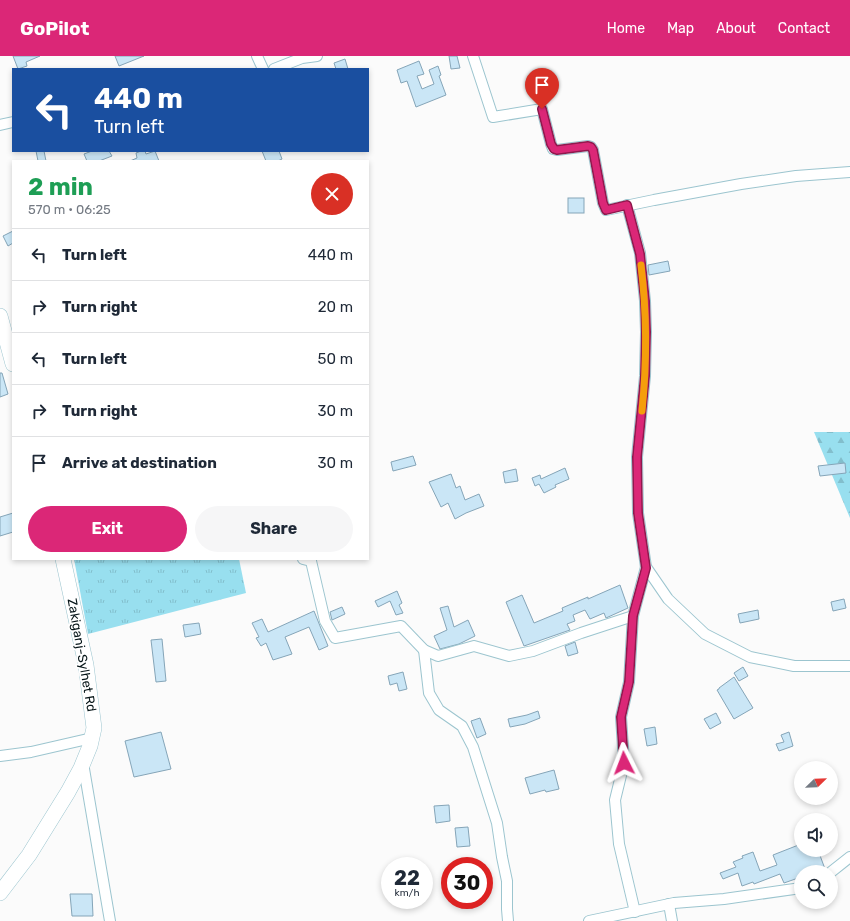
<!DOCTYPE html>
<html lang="en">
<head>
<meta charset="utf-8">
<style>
	:root { --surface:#fff; --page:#f6f6f7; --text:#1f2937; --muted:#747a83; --line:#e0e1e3; --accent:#db2777 }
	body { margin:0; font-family:Rubik,sans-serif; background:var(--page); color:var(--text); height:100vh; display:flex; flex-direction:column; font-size:15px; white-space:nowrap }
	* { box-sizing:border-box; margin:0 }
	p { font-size:13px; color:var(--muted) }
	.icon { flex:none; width:22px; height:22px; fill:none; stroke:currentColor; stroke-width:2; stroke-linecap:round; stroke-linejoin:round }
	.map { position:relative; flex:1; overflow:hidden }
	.details { position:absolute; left:12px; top:104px; width:357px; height:400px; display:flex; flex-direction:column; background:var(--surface); border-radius:0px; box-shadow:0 2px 6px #0003 }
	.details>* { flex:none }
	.guide { position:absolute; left:12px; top:12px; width:357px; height:84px; border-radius:0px; box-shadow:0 2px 6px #0003; background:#1a4fa0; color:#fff; overflow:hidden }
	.needle { width:26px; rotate:67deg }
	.fabs { position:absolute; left:794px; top:705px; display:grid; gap:8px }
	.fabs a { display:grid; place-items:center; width:44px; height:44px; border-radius:50%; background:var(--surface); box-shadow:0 2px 6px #0003; font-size:20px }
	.speed { position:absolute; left:381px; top:801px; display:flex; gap:8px; font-size:20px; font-weight:700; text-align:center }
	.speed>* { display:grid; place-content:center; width:52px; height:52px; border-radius:50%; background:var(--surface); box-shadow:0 2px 6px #0003; line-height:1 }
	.speed small { font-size:10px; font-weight:400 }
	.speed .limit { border:6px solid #d22; background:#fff; color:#111 }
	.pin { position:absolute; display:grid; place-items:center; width:34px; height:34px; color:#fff; margin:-41px -17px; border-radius:50% 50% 50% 0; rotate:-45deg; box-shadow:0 0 4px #0007 }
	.pin .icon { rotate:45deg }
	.me { position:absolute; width:44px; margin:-22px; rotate:357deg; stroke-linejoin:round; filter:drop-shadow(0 0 3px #0008) }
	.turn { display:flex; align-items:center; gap:14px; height:84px; padding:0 16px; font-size:18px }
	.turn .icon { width:52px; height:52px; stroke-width:2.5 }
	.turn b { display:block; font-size:28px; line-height:34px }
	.round { display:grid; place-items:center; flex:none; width:42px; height:42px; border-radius:21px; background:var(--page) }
	.headline { display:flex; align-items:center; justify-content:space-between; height:68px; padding:0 16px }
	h1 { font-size:24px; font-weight:700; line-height:30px; color:#1e9e55 }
	.button { display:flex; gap:8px; margin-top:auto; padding:8px 16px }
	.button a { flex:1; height:46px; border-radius:24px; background:var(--accent); color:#fff; font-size:16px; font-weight:700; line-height:46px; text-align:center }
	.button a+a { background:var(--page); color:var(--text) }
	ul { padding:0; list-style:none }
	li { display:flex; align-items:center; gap:12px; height:52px; padding:0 16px; border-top:1px solid var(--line) }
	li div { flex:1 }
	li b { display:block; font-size:15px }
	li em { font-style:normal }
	header { display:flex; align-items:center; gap:24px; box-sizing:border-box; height:56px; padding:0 20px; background:var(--accent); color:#fff }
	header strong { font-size:19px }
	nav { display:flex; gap:22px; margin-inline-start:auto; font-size:14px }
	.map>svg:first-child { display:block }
</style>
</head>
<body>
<header>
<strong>GoPilot</strong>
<nav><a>Home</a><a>Map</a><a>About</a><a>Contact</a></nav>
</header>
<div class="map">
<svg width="850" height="865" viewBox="0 0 850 865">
	<defs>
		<pattern id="forest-firs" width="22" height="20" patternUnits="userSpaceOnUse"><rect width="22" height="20" fill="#98dfef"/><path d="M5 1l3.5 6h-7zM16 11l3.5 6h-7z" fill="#82becc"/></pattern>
		<pattern id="park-tufts" width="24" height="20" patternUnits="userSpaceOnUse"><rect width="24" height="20" fill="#98dfef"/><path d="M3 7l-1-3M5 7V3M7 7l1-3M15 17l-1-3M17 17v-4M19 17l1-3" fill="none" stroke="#82becc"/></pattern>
	</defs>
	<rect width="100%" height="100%" fill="#fbfbfb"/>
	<path fill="url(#forest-firs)" d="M814,376H850V462Z"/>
	<path fill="url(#park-tufts)" d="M74,503H239L246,537L88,578Z"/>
	<g fill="#cae6f6" stroke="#85a5b8">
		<path d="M13,0H40L26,6L27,10L18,13Z"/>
		<path d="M115,0H144L119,10Z"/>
		<path d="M449,0H457L460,12L451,13Z"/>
		<path d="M345,3L348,13H336L334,7Z"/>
		<path d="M419,5L424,18L417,20L422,33L434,28L429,14L438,10L441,19L439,20L446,39L416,51L407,25L401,27L397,14Z"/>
		<path d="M36,95H44L46,105H38Z"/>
		<path d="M92,95H109L112,100L99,105H87L84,98Z"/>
		<path d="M141,95H145L146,98L155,95L159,105H130L137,102L136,97Z"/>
		<path d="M262,95H279L282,103L278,105H266Z"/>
		<rect x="568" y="142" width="16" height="15"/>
		<path d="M13,175V187L8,190L3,180Z"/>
		<path d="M668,205L670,215L649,219L648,209Z"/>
		<path d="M0,317H2L8,338L0,341Z"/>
		<path d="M413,400L416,409L393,415L391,406Z"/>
		<path d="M845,407L846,417L820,420L818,410Z"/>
		<path d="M565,412L569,423L555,429L556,431L544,437L539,428L535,430L532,422L540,419L541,423Z"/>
		<path d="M516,413L518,425L505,427L503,416Z"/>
		<path d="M451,418L456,432L460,430L465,444L479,438L484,450L466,457L455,463L448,447L441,451L429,426Z"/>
		<path d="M13,457V476L0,480V461Z"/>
		<path d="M620,529L628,552L606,562L604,557L590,563L585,554L573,559L575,565L567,568L570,574L524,590L506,546L522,539L534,567L563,555L562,552L588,541V543Z"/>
		<path d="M397,535L402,547L399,549L403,557L396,559L390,545L378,551L375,545Z"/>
		<path d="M844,543L846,552L833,555L831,546Z"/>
		<path d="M448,550L454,571L468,564L475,580L459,588L440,593L434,580L447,574L440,552Z"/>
		<path d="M342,551L345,558L332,564L330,556Z"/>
		<path d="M758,554L759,563L740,567L738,558Z"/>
		<path d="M314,555L328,590L319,594L309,571L285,581L292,598L273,604L266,587L261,590L256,582L259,581L252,567L262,563L268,576Z"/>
		<path d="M199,567L201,578L185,581L183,569Z"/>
		<path d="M162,583L166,625L156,626L151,584Z"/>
		<path d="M575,586L578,597L568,600L565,590Z"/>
		<path d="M743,611L748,620L739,625L734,617Z"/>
		<path d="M403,616L407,633L399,635L397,627L390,629L388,620Z"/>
		<path d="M734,621L753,652L734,663L717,634L719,633V632Z"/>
		<path d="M538,655L540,662L525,668L510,671L508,663L527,659Z"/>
		<path d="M716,657L721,667L710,673L704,663Z"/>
		<path d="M480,662L486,678L477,682L471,665Z"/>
		<path d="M655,671L657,688L647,690L644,673Z"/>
		<path d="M161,676L171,713L134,721L125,685Z"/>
		<path d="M789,676L793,690L779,695L776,688L784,686L781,679Z"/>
		<path d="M554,714L559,733L546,736L545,734L530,738L525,722Z"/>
		<path d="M449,749L450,765L436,767L434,750Z"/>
		<path d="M468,771L470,790L457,791L455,772Z"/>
		<path d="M801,788V794H818L825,813L817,816H801V821L784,827L780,818L754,828L753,826L742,830L738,817L723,823L720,817L736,811L733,806L743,802L742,800L753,796L760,815L777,809L773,799Z"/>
		<path d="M70,838H92L93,860H72Z"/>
	</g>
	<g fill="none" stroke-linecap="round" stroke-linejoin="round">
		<g stroke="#9cc5cf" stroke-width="12">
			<g id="street">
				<path d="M257,0L263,13"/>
				<path d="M473,0L493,61L542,53L551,88L553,93L557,94L588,90L591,91L593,94L603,147L606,154L654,144L741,128L796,120L850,116"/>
				<path d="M274,13L302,2L317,0"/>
				<path d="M0,69L13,66"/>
				<path d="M627,149L640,197L645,245L646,276L645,320L637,401L638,457L646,511L668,543L705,578L750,601L794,610H850"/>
				<path d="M303,503L311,505L325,565L335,582L401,570L424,594L438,600L474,590L509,600L533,595L581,577L633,560"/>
				<path d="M424,594L429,637L439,654L462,670L473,691L497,767L502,801L507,825V853L508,865"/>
				<path d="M0,700L31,696L92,682"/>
				<path d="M83,707L110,865"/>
				<path d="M831,816L850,801"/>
				<path d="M669,848L672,865"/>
				<path d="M635,856L619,788L615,744L624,707L621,661L629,626L633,560L646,511"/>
				<path d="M589,865L674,847L724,843L801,832"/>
			</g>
		</g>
		<g stroke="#9cc5cf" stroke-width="16">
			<g id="primary">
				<path d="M0,260L13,308"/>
				<path d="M0,837L29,799L68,736L81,712L90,690L94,672L86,609L63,503"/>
			</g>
		</g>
		<use href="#street" stroke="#fff" stroke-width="10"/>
		<use href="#primary" stroke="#fff" stroke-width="15"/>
	</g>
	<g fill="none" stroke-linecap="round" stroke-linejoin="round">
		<g stroke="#8e194d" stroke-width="10">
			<path id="route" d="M542,53L551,88L554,93L557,94L588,90L591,91L593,94L603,147L606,154L627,149L640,198L645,245L646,276L645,320L637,401L638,457L646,512L633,560L629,626L621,661L624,707"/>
		</g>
		<use href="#route" stroke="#db2777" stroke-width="7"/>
		<path stroke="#f59e0b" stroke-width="7" d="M641,209C647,258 647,306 642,355"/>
	</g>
	<g text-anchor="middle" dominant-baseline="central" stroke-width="3.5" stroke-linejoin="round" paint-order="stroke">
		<g font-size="13" fill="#061518" stroke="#fff">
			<text transform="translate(82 599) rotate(80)">Zakiganj-Sylhet Rd</text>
		</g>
	</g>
</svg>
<div class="fabs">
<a><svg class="needle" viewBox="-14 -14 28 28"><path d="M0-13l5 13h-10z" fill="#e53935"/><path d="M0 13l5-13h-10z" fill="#747a83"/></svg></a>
<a><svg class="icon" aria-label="sound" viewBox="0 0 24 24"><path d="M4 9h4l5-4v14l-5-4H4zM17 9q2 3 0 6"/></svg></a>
<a><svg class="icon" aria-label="search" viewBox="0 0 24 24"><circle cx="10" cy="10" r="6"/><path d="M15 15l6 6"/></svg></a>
</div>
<div class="speed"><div>22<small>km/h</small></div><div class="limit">30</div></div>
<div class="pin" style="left:542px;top:53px;background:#d93025"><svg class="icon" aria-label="arrive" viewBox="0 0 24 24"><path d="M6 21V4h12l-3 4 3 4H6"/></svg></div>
<svg class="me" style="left:624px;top:707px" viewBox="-20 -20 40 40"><path d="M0-17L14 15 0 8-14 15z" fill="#db2777" stroke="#fff" stroke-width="4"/></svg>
<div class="guide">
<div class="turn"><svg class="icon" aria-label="left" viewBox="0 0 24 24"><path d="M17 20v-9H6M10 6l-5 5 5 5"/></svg><div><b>440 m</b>Turn left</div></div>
</div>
<section class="details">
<div class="headline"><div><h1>2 min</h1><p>570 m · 06:25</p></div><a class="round" style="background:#d93025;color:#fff"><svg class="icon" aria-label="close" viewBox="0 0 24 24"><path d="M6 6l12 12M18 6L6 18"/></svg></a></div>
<ul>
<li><svg class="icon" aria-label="left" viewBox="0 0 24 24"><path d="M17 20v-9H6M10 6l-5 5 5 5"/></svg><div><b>Turn left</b></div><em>440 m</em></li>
<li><svg class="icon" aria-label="right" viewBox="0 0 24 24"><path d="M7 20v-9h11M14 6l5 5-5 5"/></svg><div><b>Turn right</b></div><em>20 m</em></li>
<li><svg class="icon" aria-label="left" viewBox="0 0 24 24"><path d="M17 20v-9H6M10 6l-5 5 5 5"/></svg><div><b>Turn left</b></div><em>50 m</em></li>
<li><svg class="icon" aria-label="right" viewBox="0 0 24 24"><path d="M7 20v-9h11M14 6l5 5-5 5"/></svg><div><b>Turn right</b></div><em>30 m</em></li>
<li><svg class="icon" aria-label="arrive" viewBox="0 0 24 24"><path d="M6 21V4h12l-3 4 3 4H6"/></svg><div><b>Arrive at destination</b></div><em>30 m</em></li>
</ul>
<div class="button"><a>Exit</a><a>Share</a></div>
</section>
</div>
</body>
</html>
